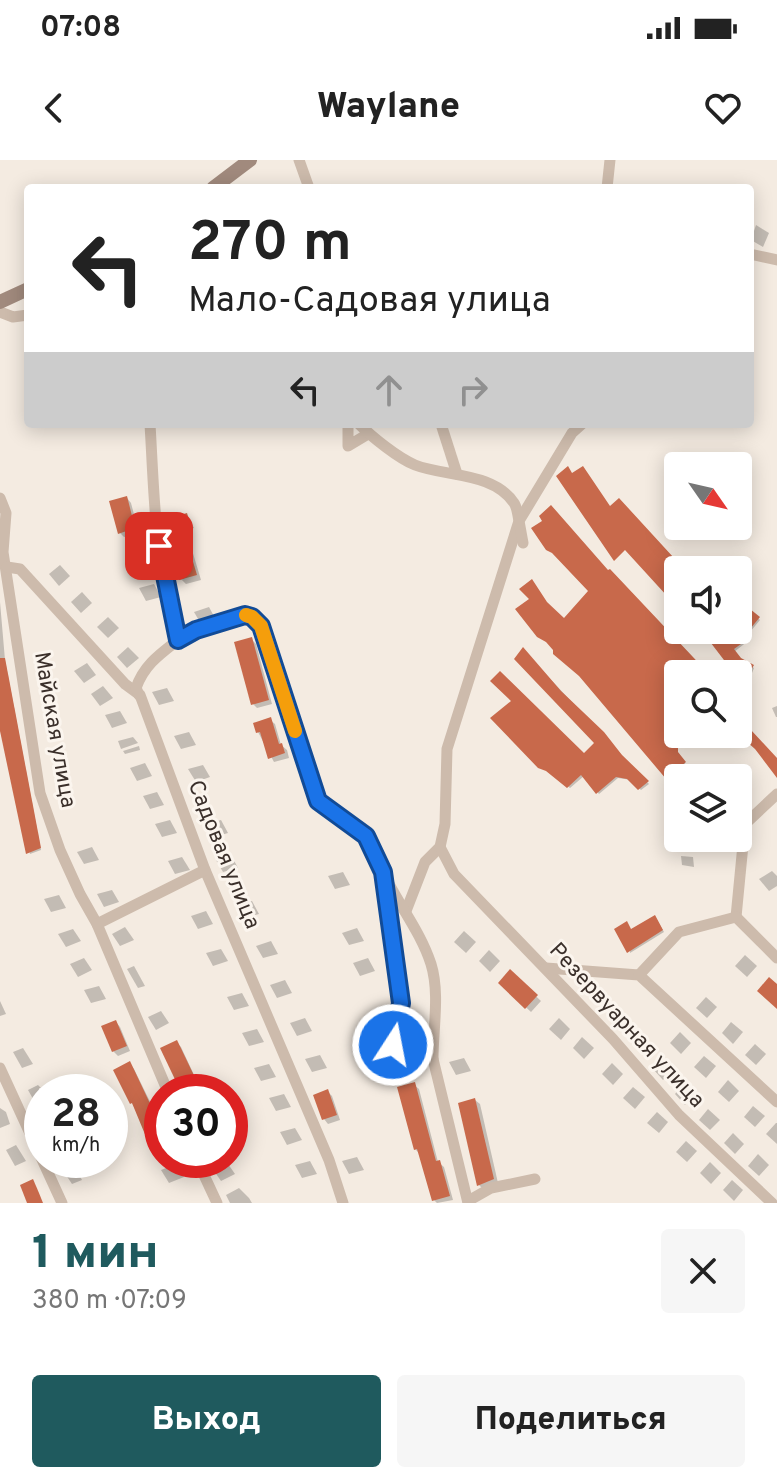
<!DOCTYPE html>
<html lang="ru">
<head>
<meta charset="utf-8">
<style>
	:root { --surface:#fff; --page:#f6f6f6; --text:#222; --muted:#767676; --accent:#1f5a5e }
	body { margin:0; font-family:Overpass,sans-serif; background:var(--page); color:var(--text); height:100vh; display:flex; flex-direction:column; font-size:30px; white-space:nowrap }
	* { box-sizing:border-box; margin:0 }
	p { font-size:26px; color:var(--muted) }
	.icon { flex:none; width:44px; height:44px; fill:none; stroke:currentColor; stroke-width:2; stroke-linecap:round; stroke-linejoin:round }
	.map { position:relative; height:1043px; overflow:hidden }
	.details { display:flex; flex-direction:column; background:var(--surface); flex:1 }
	.details>* { flex:none }
	.banner { position:absolute; left:24px; top:24px; width:730px; height:244px; border-radius:8px; box-shadow:0 4px 20px #0003; background:#fff; color:var(--text); overflow:hidden }
	.needle { width:52px; rotate:124deg }
	.controls { position:absolute; left:664px; top:292px; display:grid; gap:16px }
	.controls a { display:grid; place-items:center; width:88px; height:88px; border-radius:8px; background:var(--surface); box-shadow:0 4px 20px #0003; font-size:40px }
	.speed { position:absolute; left:24px; top:914px; display:flex; gap:16px; font-size:40px; font-weight:700; text-align:center }
	.speed>* { display:grid; place-content:center; width:104px; height:104px; border-radius:50%; background:var(--surface); box-shadow:0 4px 20px #0003; line-height:1 }
	.speed small { font-size:20px; font-weight:400 }
	.speed .limit { border:12px solid #d22; background:#fff; color:#111 }
	.pin { position:absolute; display:grid; place-items:center; width:68px; height:68px; color:#fff; margin:-34px; border-radius:16px; box-shadow:0 4px 12px #0006 }
	.me { position:absolute; width:88px; margin:-44px; rotate:11deg; stroke-linejoin:round; filter:drop-shadow(0 0 6px #0008) }
	.turn { display:flex; align-items:center; gap:28px; height:168px; padding:0 32px; font-size:36px }
	.turn .icon { width:104px; height:104px; stroke-width:2.5 }
	.turn b { display:block; font-size:56px; line-height:68px }
	.lanes { display:flex; align-items:center; height:76px; padding:0 32px; background:#0003; justify-content:center; gap:40px; direction:ltr }
	.lanes .off { opacity:.35 }
	.round { display:grid; place-items:center; flex:none; width:84px; height:84px; border-radius:8px; background:var(--page) }
	.head { display:flex; align-items:center; justify-content:space-between; height:136px; padding:0 32px }
	h1 { font-size:48px; font-weight:800; line-height:60px; color:var(--accent) }
	.button { display:flex; gap:16px; margin-top:auto; padding:16px 32px }
	.button a { flex:1; height:92px; border-radius:8px; background:var(--accent); color:#fff; font-size:32px; font-weight:800; line-height:92px; text-align:center }
	.button a+a { background:var(--page); color:var(--text) }
	.status { display:flex; justify-content:space-between; align-items:center; height:56px; padding:0 40px; background:var(--surface); direction:ltr }
	.status svg { height:22px; fill:currentColor }
	header { display:flex; justify-content:space-between; align-items:center; height:104px; padding:0 32px; background:var(--surface); font-size:36px; font-weight:800 }
	.map>svg:first-child { display:block }
</style>
</head>
<body>
<div class="status"><b>07:08</b><svg viewBox="0 0 49 12"><path d="M0 12V9h3v3zM5 12V6h3v6zM10 12V3h3v9zM15 12V0h3v12zM26 1h20v11H26zM47 4h2v5h-2z"/></svg></div>
<header><svg class="icon" aria-label="back" viewBox="0 0 24 24"><path d="M15 5l-7 7 7 7"/></svg>Waylane<svg class="icon" aria-label="heart" viewBox="0 0 24 24"><path d="M12 20l-8-8c-3-5 5-10 8-4 3-6 11-1 8 4z"/></svg></header>
<div class="map">
<svg width="777" height="1043" viewBox="0 0 777 1043">
	<rect width="100%" height="100%" fill="#f4ebe1"/>
	<g fill="#0003">
		<path d="M756,65L769,73L763,87L751,80Z"/>
		<path d="M127,338L131,343L139,373L124,377L119,372Z"/>
		<path d="M187,355L194,368L186,370L201,420L186,424L181,419L179,385L172,359Z"/>
		<path d="M143,387L150,400L135,404L128,391Z"/>
		<path d="M60,405L70,416L59,426L49,414Z"/>
		<path d="M608,413L706,514H678V574L692,576L674,589L686,605L680,609L693,618H678L676,627L588,524L549,446L564,461Z"/>
		<path d="M154,424L161,437L146,441L139,428Z"/>
		<path d="M82,432L92,443L81,453L71,442Z"/>
		<path d="M0,442L5,500L41,690L30,694L0,566Z"/>
		<path d="M209,447L216,460L201,464L194,452Z"/>
		<path d="M750,451L760,460L745,478L748,481L734,492L741,500L754,508L752,513L733,503L731,504L703,470H738V466Z"/>
		<path d="M108,457L119,468L108,478L97,467Z"/>
		<path d="M251,479L256,484L272,544L257,548L253,544Z"/>
		<path d="M128,487L139,498L127,508L117,497Z"/>
		<path d="M523,490L649,624L641,630L631,620L618,618L599,634L584,616L570,628L550,612L584,596L597,583Z"/>
		<path d="M87,503L96,515L84,523L74,511Z"/>
		<path d="M103,526L113,538L100,546L91,534Z"/>
		<path d="M167,528L174,541L159,545L152,532Z"/>
		<path d="M777,546V557H776L772,548Z"/>
		<path d="M120,551L127,563L112,568L105,555Z"/>
		<path d="M270,560L275,564L281,585L287,590L289,598L274,602L258,572Z"/>
		<path d="M189,572L196,585L181,589L174,576Z"/>
		<path d="M133,577L138,583L121,589L118,581Z"/>
		<path d="M139,586L140,590L125,594L123,591Z"/>
		<path d="M145,603L152,616L137,621L130,608Z"/>
		<path d="M203,605L210,617L196,622L188,609Z"/>
		<path d="M157,632L164,645L150,649L143,636Z"/>
		<path d="M170,660L177,673L162,677L155,664Z"/>
		<path d="M221,660L228,673L214,677L207,664Z"/>
		<path d="M716,678H730L733,684L723,689Z"/>
		<path d="M92,687L99,700L84,704L77,692Z"/>
		<path d="M231,695L238,708L223,712L216,700Z"/>
		<path d="M681,696L693,697L694,707L682,705Z"/>
		<path d="M182,697L190,710L175,714L168,701Z"/>
		<path d="M772,711L777,716V726L769,731L759,719Z"/>
		<path d="M343,712L350,725L335,729L328,716Z"/>
		<path d="M112,730L119,742L104,747L97,734Z"/>
		<path d="M59,735L66,748L51,752L44,739Z"/>
		<path d="M252,741L259,754L244,758L237,745Z"/>
		<path d="M206,751L213,764L198,769L191,756Z"/>
		<path d="M657,760L664,772L630,793L631,771Z"/>
		<path d="M125,767L134,780L120,786L112,774Z"/>
		<path d="M357,768L364,781L349,785L342,773Z"/>
		<path d="M73,769L81,781L66,787L58,774Z"/>
		<path d="M464,771L476,782L466,793L454,782Z"/>
		<path d="M271,781L278,794L263,798L256,786Z"/>
		<path d="M221,789L228,801L213,806L206,793Z"/>
		<path d="M489,790L500,801L490,812L479,801Z"/>
		<path d="M745,795L757,806L747,817L735,806Z"/>
		<path d="M84,798L92,810L78,817L70,804Z"/>
		<path d="M368,798L375,811L360,816L353,803Z"/>
		<path d="M134,806L145,826L138,828L127,809Z"/>
		<path d="M510,812L541,841L531,852L500,823Z"/>
		<path d="M285,820L292,833L277,838L270,825Z"/>
		<path d="M99,826L106,839L91,843L84,830Z"/>
		<path d="M242,833L249,846L234,850L227,837Z"/>
		<path d="M706,837L717,847L707,858L696,848Z"/>
		<path d="M0,841L6,854L0,856Z"/>
		<path d="M387,847L392,852L394,860L379,864L372,851Z"/>
		<path d="M161,851L169,863L156,870L148,857Z"/>
		<path d="M305,858L312,871L297,876L290,863Z"/>
		<path d="M559,858L570,869L561,880L549,869Z"/>
		<path d="M116,862L120,867L130,891L118,896L113,891Z"/>
		<path d="M731,862L743,872L733,884L722,873Z"/>
		<path d="M257,869L264,882L249,886L242,873Z"/>
		<path d="M680,872L691,883L681,894L670,883Z"/>
		<path d="M582,877L594,888L584,899L573,888Z"/>
		<path d="M176,882L181,887L202,932H182Z"/>
		<path d="M755,884L766,894L756,905L745,895Z"/>
		<path d="M23,888L33,904L22,908L13,892Z"/>
		<path d="M320,895L327,908L312,912L305,899Z"/>
		<path d="M704,896L716,906L706,918L694,907Z"/>
		<path d="M464,898L471,911L456,915L449,902Z"/>
		<path d="M659,901L671,912L663,920L653,909Z"/>
		<path d="M612,903L623,914L613,925L602,914Z"/>
		<path d="M130,904L134,909L162,966V985L155,988L132,943Z"/>
		<path d="M269,904L276,917L261,921L254,908Z"/>
		<path d="M728,920L739,931L729,942L718,932Z"/>
		<path d="M683,924L694,935L685,945L675,934Z"/>
		<path d="M38,925L41,928H39L42,944L37,946L28,930Z"/>
		<path d="M414,925L419,929L438,1002L444,1007L453,1040L437,1043L434,1040L420,994L415,989Z"/>
		<path d="M633,927L645,937L635,949L623,938Z"/>
		<path d="M328,932L332,936L340,960L328,964L324,959Z"/>
		<path d="M284,934L291,947L276,951L269,938Z"/>
		<path d="M475,940L480,944L498,1023L483,1029L479,1025Z"/>
		<path d="M753,946L765,956L755,967L744,957Z"/>
		<path d="M0,948L6,952L10,964L0,968Z"/>
		<path d="M708,949L720,960L710,970L699,960Z"/>
		<path d="M657,952L668,962L659,973L647,963Z"/>
		<path d="M776,963H777V984L766,974Z"/>
		<path d="M295,968L302,980L287,985L280,972Z"/>
		<path d="M733,973L744,984L735,994L724,983Z"/>
		<path d="M686,981L697,991L687,1002L676,992Z"/>
		<path d="M16,985L26,1001L15,1006L6,990Z"/>
		<path d="M758,994L769,1005L759,1016L748,1006Z"/>
		<path d="M357,997L364,1010L349,1014L342,1001Z"/>
		<path d="M226,1001L235,1014L221,1021L212,1008Z"/>
		<path d="M310,1001L317,1014L302,1018L295,1005Z"/>
		<path d="M710,1002L721,1013L711,1024L700,1013Z"/>
		<path d="M73,1004L82,1020L72,1024L62,1009Z"/>
		<path d="M176,1004L184,1017L169,1023L161,1010Z"/>
		<path d="M732,1020L743,1030L734,1041L723,1030Z"/>
		<path d="M239,1028L249,1038L252,1043H230L226,1035Z"/>
	</g>
	<g fill="#c8694b">
		<path d="M568,306L572,313L583,306L610,346L619,338L685,410H678V448L625,390L614,401L556,316Z"/>
		<path d="M127,336L135,368L118,374L109,341Z"/>
		<path d="M551,345L608,410L610,409L709,514H678V574H690L678,584V592L686,602L680,607L696,618H678V622L672,626L579,516L553,494V490L546,482L537,477L515,449L529,439L519,429L532,419L547,442L564,458L588,431L552,393L546,390L531,368L542,361L539,356Z"/>
		<path d="M187,353L190,363L182,365L197,415L179,420L169,386L177,384L170,358Z"/>
		<path d="M750,449L760,457L745,475L748,479L734,489L741,498L754,505L750,512L730,502L727,504L701,470H738V463Z"/>
		<path d="M252,477L269,540L251,545L234,482Z"/>
		<path d="M523,487L561,531L604,572L622,595L649,621L638,630L627,619L616,617L596,634L581,615L567,628L546,611L538,608L490,558L511,541L490,521L500,511L584,593L594,583L514,499Z"/>
		<path d="M0,498H5L41,688L26,694L0,571Z"/>
		<path d="M738,556L777,598V618L755,589L738,574Z"/>
		<path d="M271,557L279,584L282,583L285,593L268,599L260,572L256,573L253,563Z"/>
		<path d="M655,755L663,770L627,793L614,769L627,761L631,769Z"/>
		<path d="M510,809L538,835L525,849L498,823Z"/>
		<path d="M769,817L777,824V849L757,831Z"/>
		<path d="M116,860L127,886L112,892L101,866Z"/>
		<path d="M177,880L199,926L187,932H181L160,888Z"/>
		<path d="M130,901L162,969V978L149,984L132,943L130,944L113,910Z"/>
		<path d="M415,922L436,1001L440,1000L450,1036L432,1041L417,989L414,990L397,927Z"/>
		<path d="M328,929L337,955L322,960L313,935Z"/>
		<path d="M475,938L494,1019L477,1026L458,943Z"/>
		<path d="M33,1019L39,1033L43,1043H27L20,1025Z"/>
	</g>
	<g fill="none" stroke-linecap="round" stroke-linejoin="round">
		<g stroke="#cdbbac" stroke-width="11">
			<path d="M299,0L309,28"/>
			<path d="M607,28L610,0"/>
			<path d="M750,94L777,100"/>
			<path d="M0,152L13,157L28,155"/>
			<path d="M150,264C153,314 154,364 163,413C167,436 175,457 178,480L196,470L245,455L252,457L261,466L318,641L366,676L383,712L401,843L393,885L433,899L468,1043"/>
			<path d="M348,264V286L368,274"/>
			<path d="M359,264C372,277 398,298 415,305C446,317 493,312 514,343C517,347 518,356 519,361L447,589L445,664L440,687L425,702L406,751"/>
			<path d="M441,264L457,314"/>
			<path d="M0,338L6,353L3,392L40,633L60,690L80,734L97,764L168,932"/>
			<path d="M523,383L519,361L572,273L582,264"/>
			<path d="M7,407L20,409L125,524L140,535L205,710L329,1000L343,1043"/>
			<path d="M139,535L136,528C144,505 160,494 178,480"/>
			<path d="M440,687L454,714L613,879L679,955L772,1043"/>
			<path d="M387,720C401,748 421,773 431,804C440,833 433,869 433,899"/>
			<path d="M736,757L745,664L777,634"/>
			<path d="M736,757L777,798"/>
			<path d="M97,764L205,710"/>
			<path d="M546,808L639,815L777,942"/>
			<path d="M639,815L679,772L736,757"/>
			<path d="M0,908L62,1043"/>
			<path d="M197,1000L217,1043"/>
			<path d="M468,1041L491,1028L535,1019"/>
		</g>
		<g stroke="#a18a7d" stroke-width="14">
			<path d="M213,28L250,0"/>
			<path d="M0,142L28,129"/>
		</g>
	</g>
	<g fill="none" stroke-linecap="round" stroke-linejoin="round">
		<g stroke="#114b97" stroke-width="20">
			<path id="route" d="M159,386L178,480L196,470L245,455L252,457L261,466L318,641L366,676L383,712L401,843L393,885"/>
		</g>
		<use href="#route" stroke="#1a73e8" stroke-width="14"/>
		<path stroke="#f59e0b" stroke-width="14" d="M246,455L252,457L261,466L295,571"/>
	</g>
	<g text-anchor="middle" dominant-baseline="central" stroke-width="6" stroke-linejoin="round" paint-order="stroke">
		<g font-size="22" fill="#3b302b" stroke="#fbf5ee">
			<text transform="translate(54 570) rotate(80)">Майская улица</text>
			<text transform="translate(223 695) rotate(68)">Садовая улица</text>
			<text transform="translate(626 866) rotate(47)">Резервуарная улица</text>
		</g>
	</g>
</svg>
<div class="controls">
<a><svg class="needle" viewBox="-14 -14 28 28"><path d="M0-13l5 13h-10z" fill="#e53935"/><path d="M0 13l5-13h-10z" fill="#767676"/></svg></a>
<a><svg class="icon" aria-label="sound" viewBox="0 0 24 24"><path d="M4 9h4l5-4v14l-5-4H4zM17 9q2 3 0 6"/></svg></a>
<a><svg class="icon" aria-label="search" viewBox="0 0 24 24"><circle cx="10" cy="10" r="6"/><path d="M15 15l6 6"/></svg></a>
<a><svg class="icon" aria-label="layers" viewBox="0 0 24 24"><path d="M12 4l9 5-9 5-9-5zM3 14l9 5 9-5"/></svg></a>
</div>
<div class="speed"><div>28<small>km/h</small></div><div class="limit">30</div></div>
<div class="pin" style="left:159px;top:386px;background:#d93025"><svg class="icon" aria-label="arrive" viewBox="0 0 24 24"><path d="M6 21V4h12l-3 4 3 4H6"/></svg></div>
<svg class="me" style="left:393px;top:885px" viewBox="-20 -20 40 40"><circle r="17" fill="#1a73e8" stroke="#fff" stroke-width="3"/><path d="M0-11L8 9 0 5-8 9z" fill="#fff"/></svg>
<div class="banner">
<div class="turn"><svg class="icon" aria-label="left" viewBox="0 0 24 24"><path d="M17 20v-9H6M10 6l-5 5 5 5"/></svg><div><b>270 m</b>Мало-Садовая улица</div></div>
<div class="lanes"><svg class="icon" aria-label="left" viewBox="0 0 24 24"><path d="M17 20v-9H6M10 6l-5 5 5 5"/></svg><svg class="icon off" aria-label="ahead" viewBox="0 0 24 24"><path d="M12 20V5M6 11l6-6 6 6"/></svg><svg class="icon off" aria-label="right" viewBox="0 0 24 24"><path d="M7 20v-9h11M14 6l5 5-5 5"/></svg></div>
</div>
</div>
<section class="details">
<div class="head"><div><h1>1 мин</h1><p>380 m · 07:09</p></div><a class="round"><svg class="icon" aria-label="close" viewBox="0 0 24 24"><path d="M6 6l12 12M18 6L6 18"/></svg></a></div>
<div class="button"><a>Выход</a><a>Поделиться</a></div>
</section>
</body>
</html>
